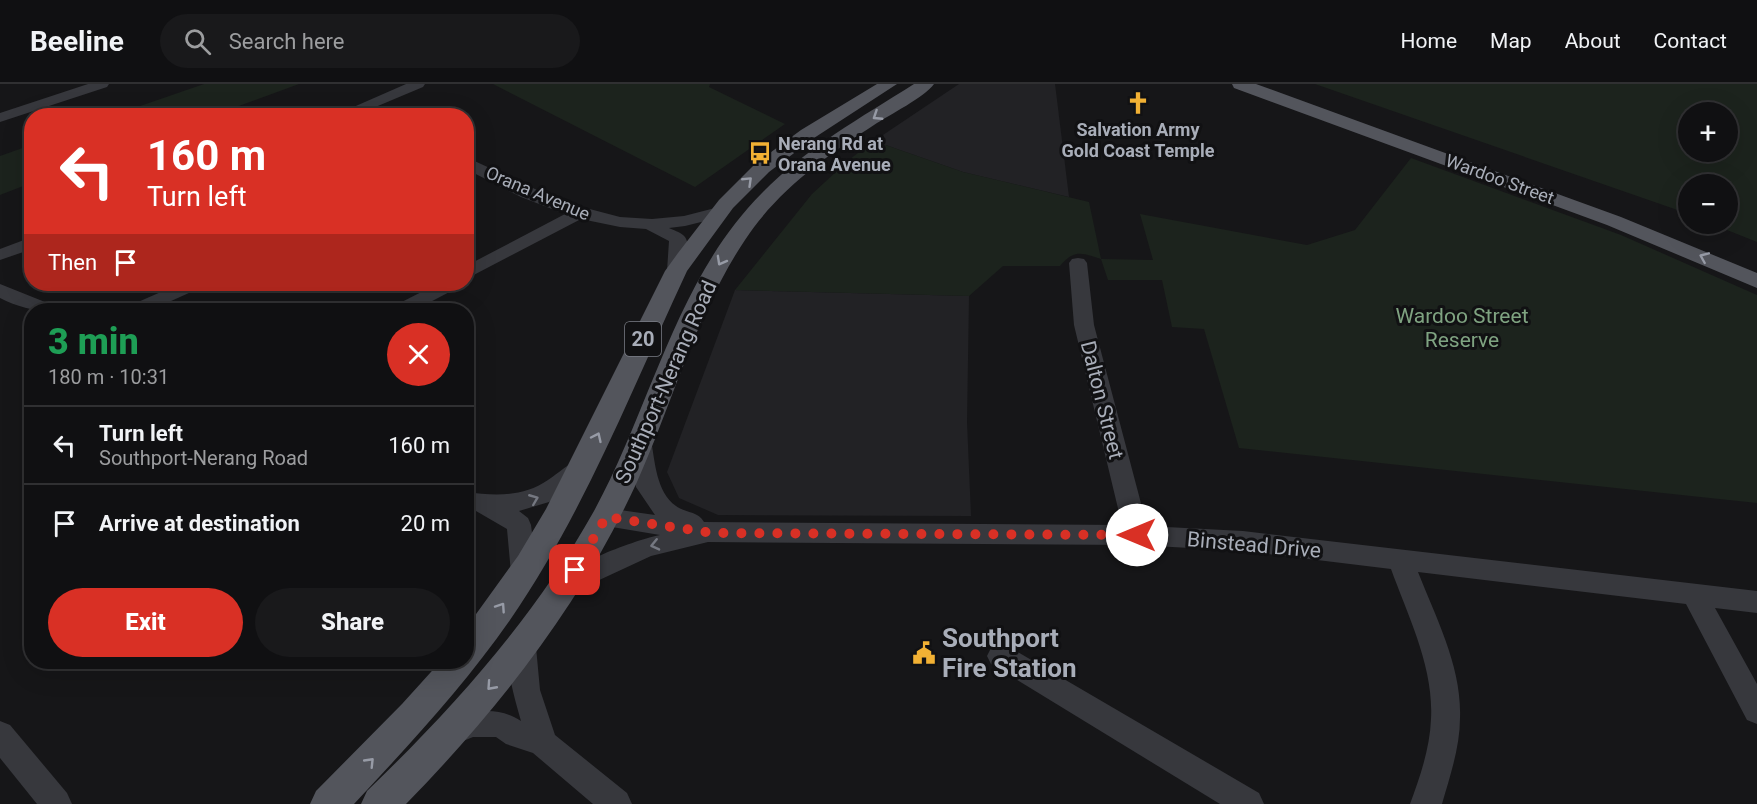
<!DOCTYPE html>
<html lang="en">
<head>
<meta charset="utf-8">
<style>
	:root { --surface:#101012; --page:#19191b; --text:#f1f3f6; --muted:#9c9d9f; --line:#303032; --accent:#d93025 }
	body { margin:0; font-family:Roboto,sans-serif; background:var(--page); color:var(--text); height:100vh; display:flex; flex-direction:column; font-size:22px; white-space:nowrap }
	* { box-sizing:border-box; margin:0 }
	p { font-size:20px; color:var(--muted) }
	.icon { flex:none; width:33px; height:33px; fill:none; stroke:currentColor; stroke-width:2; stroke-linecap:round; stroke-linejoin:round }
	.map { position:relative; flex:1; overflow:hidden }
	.side { position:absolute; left:24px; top:219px; width:450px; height:366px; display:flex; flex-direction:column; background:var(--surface); border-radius:24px; box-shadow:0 6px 24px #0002,0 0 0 2px var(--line) }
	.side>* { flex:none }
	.hud { position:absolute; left:24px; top:24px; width:450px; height:183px; border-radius:24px; box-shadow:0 6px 24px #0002,0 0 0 2px var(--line); background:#d93025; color:#fff; overflow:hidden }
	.controls { position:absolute; left:1678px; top:18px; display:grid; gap:12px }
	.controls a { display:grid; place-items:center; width:60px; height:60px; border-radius:50%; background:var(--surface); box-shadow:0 6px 24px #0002,0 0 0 2px var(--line); font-size:30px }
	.pin { position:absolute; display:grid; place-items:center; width:51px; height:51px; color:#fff; margin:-26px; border-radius:12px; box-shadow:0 3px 9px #0006 }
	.me { position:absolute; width:66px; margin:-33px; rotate:270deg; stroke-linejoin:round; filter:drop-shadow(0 0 4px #0008) }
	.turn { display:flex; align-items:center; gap:21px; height:126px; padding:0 24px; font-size:27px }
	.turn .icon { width:78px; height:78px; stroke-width:2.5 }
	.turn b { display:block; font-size:42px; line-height:51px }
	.then { display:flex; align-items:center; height:57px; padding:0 24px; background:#0003; gap:12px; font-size:22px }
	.round { display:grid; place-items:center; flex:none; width:63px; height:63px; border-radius:32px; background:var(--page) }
	.summary { display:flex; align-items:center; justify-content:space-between; height:102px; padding:0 24px }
	h1 { font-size:36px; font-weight:800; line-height:45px; color:#1e9e55 }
	.action { display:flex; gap:12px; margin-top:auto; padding:12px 24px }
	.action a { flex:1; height:69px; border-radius:36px; background:var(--accent); color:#fff; font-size:24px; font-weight:800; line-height:69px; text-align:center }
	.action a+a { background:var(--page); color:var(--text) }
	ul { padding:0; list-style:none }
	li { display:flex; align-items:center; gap:18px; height:78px; padding:0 24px; border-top:2px solid var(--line) }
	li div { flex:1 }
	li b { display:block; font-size:22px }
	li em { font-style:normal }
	header { display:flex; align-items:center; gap:36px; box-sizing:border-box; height:84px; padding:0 30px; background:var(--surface); border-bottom:2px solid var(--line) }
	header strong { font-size:28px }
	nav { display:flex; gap:33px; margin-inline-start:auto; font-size:21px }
	.search { width:420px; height:54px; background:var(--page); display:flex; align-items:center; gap:15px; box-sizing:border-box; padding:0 21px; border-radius:33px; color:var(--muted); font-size:22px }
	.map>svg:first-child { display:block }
</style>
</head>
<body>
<header>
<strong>Beeline</strong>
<div class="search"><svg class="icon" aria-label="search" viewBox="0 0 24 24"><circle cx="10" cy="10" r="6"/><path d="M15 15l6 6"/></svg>Search here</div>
<nav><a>Home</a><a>Map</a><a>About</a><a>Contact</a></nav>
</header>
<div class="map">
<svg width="1757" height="720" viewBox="0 0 1757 720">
	<rect width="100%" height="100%" fill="#161618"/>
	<g fill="#222225">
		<path d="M959,0H1055L1069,113L963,88L874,57Z"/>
		<path d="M735,206L969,212L967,338L971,432L718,431L679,414L667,388Z"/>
	</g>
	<g fill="#1c231d" fill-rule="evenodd">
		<path d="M204,0H299L214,31H114Z"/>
		<path d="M493,0H710L709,3L785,40L695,103Z"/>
		<path d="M1315,0H1757V158L1712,140H1728V100H1689V130ZM1689,28H1728V68H1689Z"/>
		<path d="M874,57L963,88L1089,118L1101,175L1153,176L1140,130L1307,161L1355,146L1411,74L1621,151L1757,211V419L1239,364L1204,245L1172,243L1162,196H1108L1101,175C1082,169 1074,165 1060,182H1003L969,212L735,206L812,110L850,75Z"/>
		<path d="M31,61V99L0,111V72Z"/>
	</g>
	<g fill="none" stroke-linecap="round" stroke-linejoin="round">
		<g fill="#37383d" fill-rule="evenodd">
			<path d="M88,0H109L107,3L0,38V29Z"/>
			<path d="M406,0H425L423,3L354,32H333Z"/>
			<path d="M466,73L563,118L620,133L652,135L684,132L719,123L725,124L728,128L725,132L685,142L669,144C673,146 680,148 683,151C692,158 688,183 683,191H669L667,187L669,157L646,145L620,143L581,135L466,195V182L565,130L521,113L466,85Z"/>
			<path d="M32,153V165L0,176V165Z"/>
			<path d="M1078,174L1084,175L1087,179L1094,241L1147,442L1243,447L1757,507V529L1715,524L1757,600V640L1747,636L1686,520L1418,488C1436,534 1462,583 1460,634C1460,663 1450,692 1442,720H1410C1420,693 1430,664 1431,635C1434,583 1408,532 1391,485L1243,467L1137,461L708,458L651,472L567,511L558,508L554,501C564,482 638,455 660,451L606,442L597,440L594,433L597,426L606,424L655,431L636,403L629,356L632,350L640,348L648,350L651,356C655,377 656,408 676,422C685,429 698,427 704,438L1122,441L1074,241L1069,179L1072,175Z"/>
			<path d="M0,200L55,222L58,226C36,228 20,224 0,214Z"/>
			<path d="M179,200H202L200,204L151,226H126L129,222Z"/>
			<path d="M437,200H459L457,204L415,226H391L394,222Z"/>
			<path d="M580,376L588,378L592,384L588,390L549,418L519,427L528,434L531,441L537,489L533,496L524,499L515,496L511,489L507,445L476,427L466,426V408C496,412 523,413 548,396C559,389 568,379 580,376Z"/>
			<path d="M522,551L532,555L536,563L540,606L555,651L627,709L632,720H593L533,669L506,660L496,653H473L451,662L441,658L436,648L441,638C469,628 494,620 521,637C515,615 502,576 512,555Z"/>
			<path d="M1001,560L1011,564L1259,709L1264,720H1220L991,580L987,572L991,564Z"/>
			<path d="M0,637L10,641L67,709L72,720H37L0,674Z"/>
		</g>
		<g fill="#53555c" fill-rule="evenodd">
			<path d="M877,0H897L814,54L769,88L733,124L687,187C632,305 584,429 510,536C464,602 409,661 354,720H310L316,707L402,620L440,578H466V544L518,472L546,425L665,187L678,169L719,116L755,80L801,46Z"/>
			<path d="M914,0H934C925,13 889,31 874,41C826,72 777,107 745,156C696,229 673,318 637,398C581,520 499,625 406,720H361L367,707C454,623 534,534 594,427C651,323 676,195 762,109C806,64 862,33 914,0Z"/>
			<path d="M1232,0H1256L1621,133L1757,189V204L1607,141L1234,4Z"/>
		</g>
	</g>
	<defs><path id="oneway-chevron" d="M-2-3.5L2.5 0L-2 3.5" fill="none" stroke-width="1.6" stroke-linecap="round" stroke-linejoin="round" transform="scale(1.5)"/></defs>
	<g stroke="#979ba6">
		<use href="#oneway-chevron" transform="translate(877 32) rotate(147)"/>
		<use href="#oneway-chevron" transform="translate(748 97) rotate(-44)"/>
		<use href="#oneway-chevron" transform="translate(1704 173) rotate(-157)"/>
		<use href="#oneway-chevron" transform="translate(721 177) rotate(119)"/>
		<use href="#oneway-chevron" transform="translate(597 353) rotate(-65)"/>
		<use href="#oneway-chevron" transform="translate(501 523) rotate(-56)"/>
		<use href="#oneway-chevron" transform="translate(491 602) rotate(132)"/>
		<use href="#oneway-chevron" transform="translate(370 678) rotate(-46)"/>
	</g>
	<g stroke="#757881">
		<use href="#oneway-chevron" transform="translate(534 415) rotate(-22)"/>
		<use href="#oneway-chevron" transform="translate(655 461) rotate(167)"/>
	</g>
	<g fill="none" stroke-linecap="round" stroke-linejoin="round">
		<path stroke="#d93025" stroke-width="10" stroke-dasharray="0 18" d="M575,486L606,433L712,449L1137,451"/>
	</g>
	<defs>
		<g id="church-bare" transform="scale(1.8)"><path d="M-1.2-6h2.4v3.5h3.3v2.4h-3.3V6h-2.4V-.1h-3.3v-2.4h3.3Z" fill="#f2b134" stroke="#111113" stroke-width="2.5" paint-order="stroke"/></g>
		<g id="bus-bare" transform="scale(1.8)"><path d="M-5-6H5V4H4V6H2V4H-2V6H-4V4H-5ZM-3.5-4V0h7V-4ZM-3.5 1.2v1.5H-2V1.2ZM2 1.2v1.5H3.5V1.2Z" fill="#f2b134" stroke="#111113" stroke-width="2.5" paint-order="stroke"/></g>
		<g id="civic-bare" transform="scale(1.8)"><path d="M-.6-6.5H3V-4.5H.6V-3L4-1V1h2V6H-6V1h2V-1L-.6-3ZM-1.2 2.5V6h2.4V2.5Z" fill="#f2b134" stroke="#111113" stroke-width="2.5" paint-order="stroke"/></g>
	</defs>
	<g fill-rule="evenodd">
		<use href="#church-bare" x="1138" y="19"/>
		<use href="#bus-bare" x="760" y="69"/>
		<use href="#civic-bare" x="924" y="569"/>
	</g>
	<g text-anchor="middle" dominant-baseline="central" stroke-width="6" stroke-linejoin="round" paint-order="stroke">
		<g font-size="18" font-weight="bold" fill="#a8adb8" stroke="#111113">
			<text x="1138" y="45">Salvation Army<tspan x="1138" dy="21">Gold Coast Temple</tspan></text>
			<text x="778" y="59" text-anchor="start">Nerang Rd at<tspan x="778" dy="21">Orana Avenue</tspan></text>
		</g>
		<g font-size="18" fill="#a8adb8" stroke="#111113">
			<text transform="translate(1500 95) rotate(20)">Wardoo Street</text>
			<text transform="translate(538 109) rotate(23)">Orana Avenue</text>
		</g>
		<rect fill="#111113" stroke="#7b7e86" stroke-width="1.5" x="625" y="238" width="36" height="34" rx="4.5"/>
		<g font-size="20" font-weight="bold" fill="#a8adb8">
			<text x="643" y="255">20</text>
		</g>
		<g font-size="21" fill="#7fa381" stroke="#111113">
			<text x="1462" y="232">Wardoo Street<tspan x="1462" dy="24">Reserve</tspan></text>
		</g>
		<g font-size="21" fill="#a8adb8" stroke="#111113">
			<text transform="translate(666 298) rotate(-66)">Southport-Nerang Road</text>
			<text transform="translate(1102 316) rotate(76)">Dalton Street</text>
			<text transform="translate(1254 461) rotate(5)">Binstead Drive</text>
		</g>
		<g font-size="26" font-weight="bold" fill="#a8adb8" stroke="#111113" text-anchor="start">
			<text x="942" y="554">Southport<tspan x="942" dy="30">Fire Station</tspan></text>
		</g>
	</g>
</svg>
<div class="controls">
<a>+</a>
<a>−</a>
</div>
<div class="pin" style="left:575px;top:486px;background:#d93025"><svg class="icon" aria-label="arrive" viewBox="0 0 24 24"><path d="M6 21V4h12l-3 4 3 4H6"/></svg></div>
<svg class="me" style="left:1137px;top:451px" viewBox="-20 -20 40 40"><circle r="19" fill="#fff"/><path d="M0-13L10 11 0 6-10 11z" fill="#d93025"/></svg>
<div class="hud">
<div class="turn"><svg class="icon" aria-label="left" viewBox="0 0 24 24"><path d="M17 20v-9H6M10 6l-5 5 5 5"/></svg><div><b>160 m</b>Turn left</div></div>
<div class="then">Then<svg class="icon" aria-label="arrive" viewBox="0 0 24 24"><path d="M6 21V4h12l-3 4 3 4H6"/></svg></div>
</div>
<section class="side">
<div class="summary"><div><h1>3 min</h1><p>180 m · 10:31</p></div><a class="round" style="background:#d93025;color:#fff"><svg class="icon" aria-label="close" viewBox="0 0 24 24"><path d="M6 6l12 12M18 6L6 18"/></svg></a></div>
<ul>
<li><svg class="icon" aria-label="left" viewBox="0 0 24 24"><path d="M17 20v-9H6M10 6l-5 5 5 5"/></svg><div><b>Turn left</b><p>Southport-Nerang Road</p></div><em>160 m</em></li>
<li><svg class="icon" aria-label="arrive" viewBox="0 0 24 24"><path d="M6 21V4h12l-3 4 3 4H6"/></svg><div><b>Arrive at destination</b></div><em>20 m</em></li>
</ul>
<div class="action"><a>Exit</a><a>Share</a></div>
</section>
</div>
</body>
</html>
